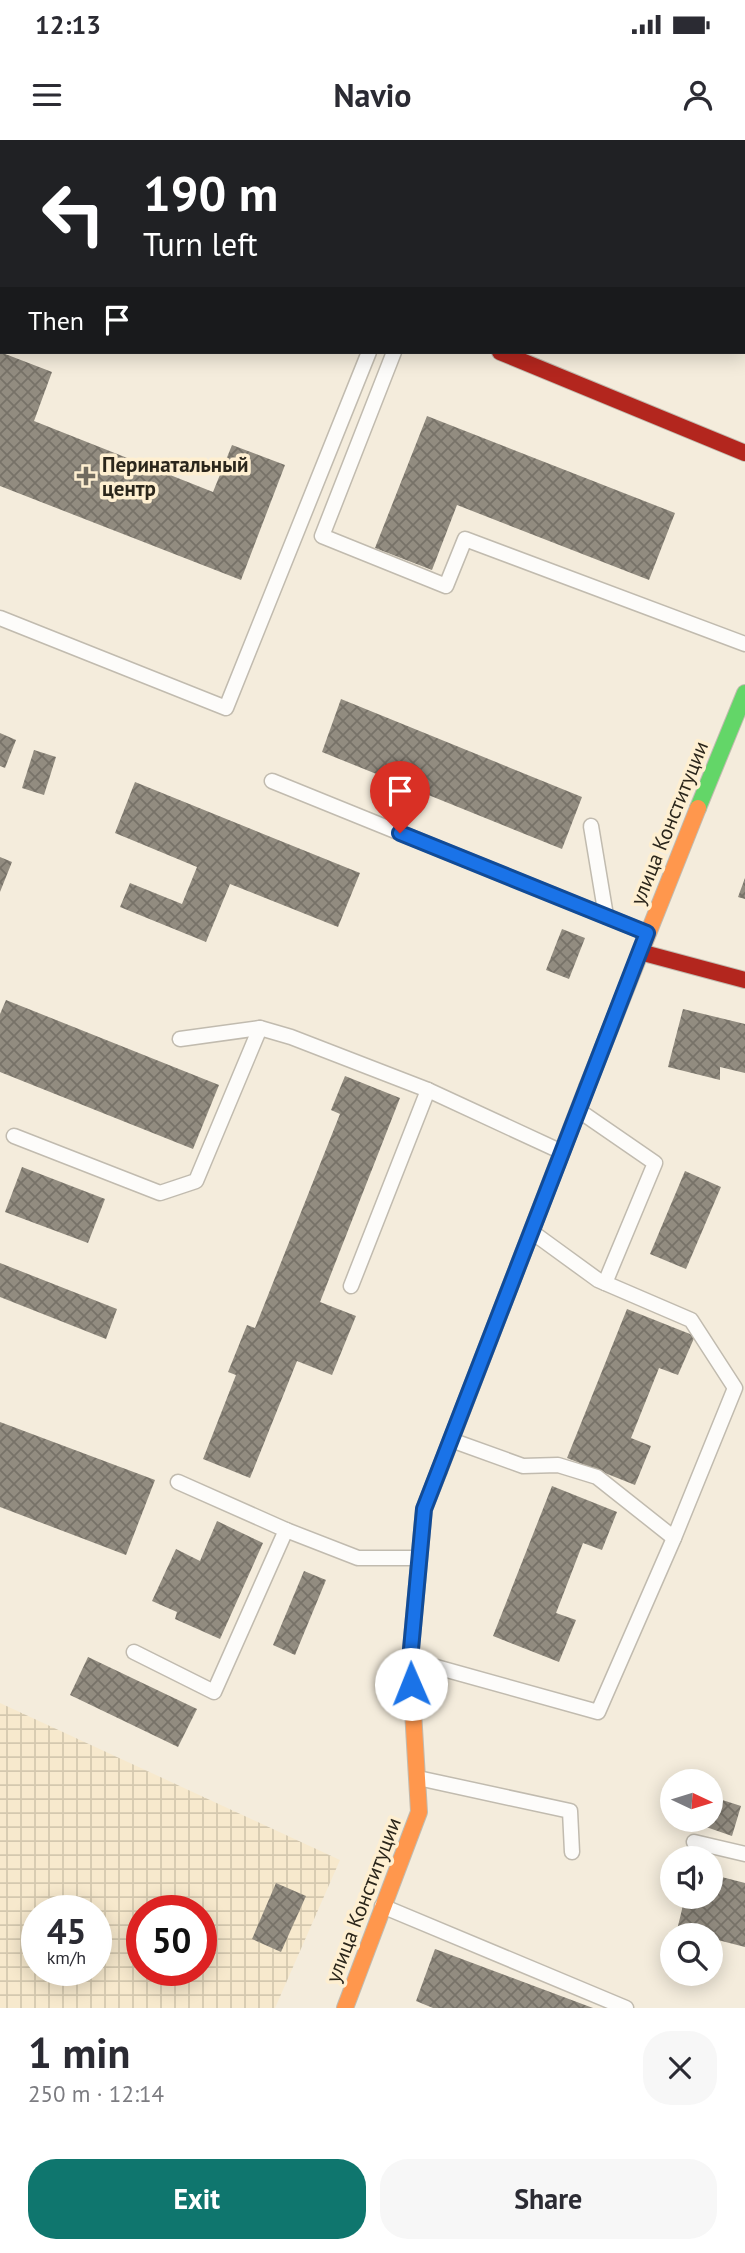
<!DOCTYPE html>
<html lang="en">
<head>
<meta charset="utf-8">
<style>
	:root { --surface:#fff; --page:#f7f7f7; --text:#2b2b33; --muted:#7c7c81; --accent:#0f766e }
	body { margin:0; font-family:"PT Sans",sans-serif; background:var(--page); color:var(--text); height:100vh; display:flex; flex-direction:column; font-size:26px; white-space:nowrap }
	* { box-sizing:border-box; margin:0 }
	p { font-size:23px; color:var(--muted) }
	.icon { flex:none; width:38px; height:38px; fill:none; stroke:currentColor; stroke-width:2; stroke-linecap:round; stroke-linejoin:round }
	.map { position:relative; height:1868px; overflow:hidden }
	.details { display:flex; flex-direction:column; background:var(--surface); flex:1 }
	.details>* { flex:none }
	.banner { position:absolute; left:0px; top:0px; width:746px; height:214px; box-shadow:0 4px 18px #0003; background:#202124; color:#fff; overflow:hidden }
	.needle { width:46px; rotate:94deg }
	.fabs { position:absolute; left:660px; top:1629px; display:grid; gap:14px }
	.fabs a { display:grid; place-items:center; width:63px; height:63px; border-radius:50%; background:var(--surface); box-shadow:0 4px 18px #0003; font-size:35px }
	.speed { position:absolute; left:21px; top:1755px; display:flex; gap:14px; font-size:35px; font-weight:700; text-align:center }
	.speed>* { display:grid; place-content:center; width:91px; height:91px; border-radius:50%; background:var(--surface); box-shadow:0 4px 18px #0003; line-height:1 }
	.speed small { font-size:18px; font-weight:400 }
	.speed .limit { border:10px solid #d22; background:#fff; color:#111 }
	.pin { position:absolute; display:grid; place-items:center; width:60px; height:60px; color:#fff; margin:-72px -30px; border-radius:50% 50% 50% 0; rotate:-45deg; box-shadow:0 0 7px #0007 }
	.pin .icon { rotate:45deg }
	.me { position:absolute; width:77px; margin:-38px; rotate:359deg; stroke-linejoin:round; filter:drop-shadow(0 0 5px #0008) }
	.turn { display:flex; align-items:center; gap:24px; height:147px; padding:0 28px; font-size:32px }
	.turn .icon { width:91px; height:91px; stroke-width:2.5 }
	.turn b { display:block; font-size:49px; line-height:60px }
	.then { display:flex; align-items:center; height:66px; padding:0 28px; background:#0003; gap:14px; font-size:26px }
	.round { display:grid; place-items:center; flex:none; width:74px; height:74px; border-radius:28px; background:var(--page) }
	.headline { display:flex; align-items:center; justify-content:space-between; height:119px; padding:0 28px }
	h1 { font-size:42px; font-weight:700; line-height:52px }
	.button { display:flex; gap:14px; margin-top:auto; padding:14px 28px }
	.button a { flex:1; height:80px; border-radius:28px; background:var(--accent); color:#fff; font-size:28px; font-weight:700; line-height:80px; text-align:center }
	.button a+a { background:var(--page); color:var(--text) }
	.status { display:flex; justify-content:space-between; align-items:center; height:49px; padding:0 35px; background:var(--surface); direction:ltr }
	.status svg { height:19px; fill:currentColor }
	header { display:flex; justify-content:space-between; align-items:center; height:91px; padding:0 28px; background:var(--surface); font-size:32px; font-weight:700 }
	.map>svg:first-child { display:block }
</style>
</head>
<body>
<div class="status"><b>12:13</b><svg viewBox="0 0 49 12"><path d="M0 12V9h3v3zM5 12V6h3v6zM10 12V3h3v9zM15 12V0h3v12zM26 1h20v11H26zM47 4h2v5h-2z"/></svg></div>
<header><svg class="icon" aria-label="menu" viewBox="0 0 24 24"><path d="M4 6h16M4 12h16M4 18h16"/></svg>Navio<svg class="icon" aria-label="person" viewBox="0 0 24 24"><circle cx="12" cy="8" r="4"/><path d="M4 21q1-7 8-7t8 7"/></svg></header>
<div class="map">
<svg width="745" height="1868" viewBox="0 0 745 1868">
	<defs>
		<pattern id="industrial-grid" width="8" height="8" patternUnits="userSpaceOnUse" patternTransform="scale(1.75)"><rect width="8" height="8" fill="#f7e9cd"/><path d="M0 4h8M4 0v8" fill="none" stroke="#d4c8af"/></pattern>
		<pattern id="building-cross-hatch" width="8" height="8" patternUnits="userSpaceOnUse" patternTransform="scale(1.75)"><rect width="8" height="8" fill="#928c80"/><path d="M0 0l8 8M0 8l8-8" fill="none" stroke="#777268"/></pattern>
	</defs>
	<rect width="100%" height="100%" fill="#f4ecdc"/>
	<path fill="url(#industrial-grid)" fill-rule="evenodd" d="M0,1563L340,1720L275,1868H0ZM37,1771H96V1830H37ZM142,1771H201V1830H142Z"/>
	<g fill="url(#building-cross-hatch)">
		<path d="M0,212L52,232L34,281L213,352L232,305L285,325L241,440L0,346Z"/>
		<path d="M427,276L675,373L649,440L457,365L432,430L375,408Z"/>
		<path d="M341,559L582,657L562,709L322,612Z"/>
		<path d="M0,593L16,600L5,628L0,626Z"/>
		<path d="M34,610L56,617L44,655L22,648Z"/>
		<path d="M135,642L360,733L338,787L230,744L206,802L120,767L130,743L182,764L197,727L115,693Z"/>
		<path d="M0,717L12,722L0,752Z"/>
		<path d="M745,738V759L738,757Z"/>
		<path d="M562,789L585,798L569,839L546,830Z"/>
		<path d="M6,860L219,945L193,1009L0,932V874Z"/>
		<path d="M683,869L745,884V933L720,927V940L668,927Z"/>
		<path d="M345,936L400,958L320,1162L356,1176L332,1235L297,1221L250,1338L203,1319L236,1235L228,1232L247,1185L255,1188L340,974L331,970Z"/>
		<path d="M22,1027L105,1059L88,1103L5,1072Z"/>
		<path d="M685,1031L721,1047L686,1129L650,1114Z"/>
		<path d="M0,1123L117,1169L106,1199L0,1157Z"/>
		<path d="M627,1169L695,1196L678,1235L659,1228L631,1298L651,1306L635,1345L567,1318Z"/>
		<path d="M0,1282L155,1340L126,1415L0,1367Z"/>
		<path d="M552,1346L617,1372L602,1410L583,1403L556,1473L576,1480L559,1522L493,1496Z"/>
		<path d="M217,1381L263,1403L220,1499L175,1479L177,1472L152,1461L176,1409L200,1421Z"/>
		<path d="M304,1431L326,1440L295,1515L273,1505Z"/>
		<path d="M88,1517L197,1569L178,1607L70,1555Z"/>
		<path d="M710,1656L741,1666L732,1696L686,1680H710Z"/>
		<path d="M710,1734L745,1743V1807L710,1798V1796H700L677,1790L685,1757H710Z"/>
		<path d="M276,1743L306,1756L281,1812L252,1799Z"/>
		<path d="M435,1809L593,1868H433L416,1861Z"/>
	</g>
	<g fill="none" stroke-linecap="round" stroke-linejoin="round">
		<g stroke="#c1bbaf" stroke-width="17">
			<g id="lane">
				<path d="M394,212L322,396L446,446L465,399L745,504"/>
				<path d="M0,478L226,568L369,212"/>
				<path d="M272,641L647,793"/>
				<path d="M591,686L606,776"/>
				<path d="M180,899L260,888L291,897L428,950L562,1012"/>
				<path d="M581,972L655,1023L605,1143"/>
				<path d="M14,996L160,1053L196,1041L260,888"/>
				<path d="M351,1146L428,950"/>
				<path d="M451,1300L523,1326L558,1325L597,1337L674,1398"/>
				<path d="M178,1342L286,1390"/>
				<path d="M134,1512L214,1552L286,1390L358,1418H418"/>
				<path d="M411,1520L598,1572L674,1398L735,1248L691,1180L598,1140L532,1092"/>
				<path d="M418,1638L570,1671L572,1712"/>
				<path d="M694,1702L745,1714"/>
				<path d="M382,1766L626,1868"/>
			</g>
		</g>
		<g stroke="#c1bbaf" stroke-width="18">
			<g id="fast">
				<path d="M0,3L2,4"/>
				<path d="M698,668L745,553"/>
			</g>
		</g>
		<g stroke="#c1bbaf" stroke-width="18">
			<g id="slow">
				<path d="M587,947L698,668"/>
				<path d="M345,1868L419,1672L410,1520L424,1369L439,1331"/>
			</g>
		</g>
		<g stroke="#c1bbaf" stroke-width="18">
			<g id="jam">
				<path d="M500,212L745,313"/>
				<path d="M640,812L745,840"/>
				<path d="M439,1331L587,947"/>
			</g>
		</g>
		<use href="#lane" stroke="#fdfcfa" stroke-width="14"/>
		<use href="#fast" stroke="#63d668" stroke-width="16"/>
		<use href="#slow" stroke="#ff974d" stroke-width="16"/>
		<use href="#jam" stroke="#b3261e" stroke-width="16"/>
	</g>
	<g fill="none" stroke-linecap="round" stroke-linejoin="round">
		<g stroke="#114b97" stroke-width="18">
			<path id="route" d="M400,693L647,793L424,1369L410,1520L411,1544"/>
		</g>
		<use href="#route" stroke="#1a73e8" stroke-width="12"/>
	</g>
	<path fill="#716b5f" stroke="#feefd1" stroke-width="2.5" d="M82.5 325.5h7v7h7v7h-7v7h-7v-7h-7v-7h7z"/>
	<g text-anchor="middle" dominant-baseline="central" stroke-width="7" stroke-linejoin="round" paint-order="stroke">
		<g font-size="21" font-weight="bold" fill="#2b261b" stroke="#feefd1" text-anchor="start">
			<text x="102" y="324">Перинатальный<tspan x="102" dy="24">центр</tspan></text>
		</g>
		<g font-size="21" fill="#2b261b" stroke="#feefd1">
			<text transform="translate(669 683) rotate(-68)">улица Конституции</text>
			<text transform="translate(363 1760) rotate(-69)">улица Конституции</text>
		</g>
	</g>
</svg>
<div class="fabs">
<a><svg class="needle" viewBox="-14 -14 28 28"><path d="M0-13l5 13h-10z" fill="#e53935"/><path d="M0 13l5-13h-10z" fill="#7c7c81"/></svg></a>
<a><svg class="icon" aria-label="sound" viewBox="0 0 24 24"><path d="M4 9h4l5-4v14l-5-4H4zM17 9q2 3 0 6"/></svg></a>
<a><svg class="icon" aria-label="search" viewBox="0 0 24 24"><circle cx="10" cy="10" r="6"/><path d="M15 15l6 6"/></svg></a>
</div>
<div class="speed"><div>45<small>km/h</small></div><div class="limit">50</div></div>
<div class="pin" style="left:400px;top:693px;background:#d93025"><svg class="icon" aria-label="arrive" viewBox="0 0 24 24"><path d="M6 21V4h12l-3 4 3 4H6"/></svg></div>
<svg class="me" style="left:411px;top:1544px" viewBox="-20 -20 40 40"><circle r="19" fill="#fff"/><path d="M0-13L10 11 0 6-10 11z" fill="#1a73e8"/></svg>
<div class="banner">
<div class="turn"><svg class="icon" aria-label="left" viewBox="0 0 24 24"><path d="M17 20v-9H6M10 6l-5 5 5 5"/></svg><div><b>190 m</b>Turn left</div></div>
<div class="then">Then<svg class="icon" aria-label="arrive" viewBox="0 0 24 24"><path d="M6 21V4h12l-3 4 3 4H6"/></svg></div>
</div>
</div>
<section class="details">
<div class="headline"><div><h1>1 min</h1><p>250 m · 12:14</p></div><a class="round"><svg class="icon" aria-label="close" viewBox="0 0 24 24"><path d="M6 6l12 12M18 6L6 18"/></svg></a></div>
<div class="button"><a>Exit</a><a>Share</a></div>
</section>
</body>
</html>
